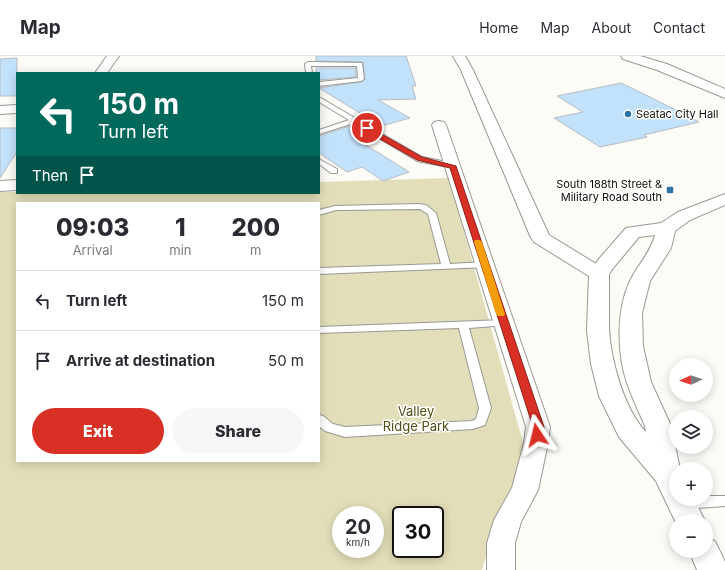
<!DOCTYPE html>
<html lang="en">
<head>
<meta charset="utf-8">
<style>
  :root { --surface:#fff; --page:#f7f7f7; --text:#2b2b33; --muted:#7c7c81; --line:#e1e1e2; --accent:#d93025 }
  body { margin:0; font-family:Inter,sans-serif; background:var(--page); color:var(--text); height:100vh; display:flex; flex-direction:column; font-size:15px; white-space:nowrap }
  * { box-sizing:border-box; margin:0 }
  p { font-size:13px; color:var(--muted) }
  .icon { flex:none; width:22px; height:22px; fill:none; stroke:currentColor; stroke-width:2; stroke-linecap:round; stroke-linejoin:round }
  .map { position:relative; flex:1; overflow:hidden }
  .panel { position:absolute; left:16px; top:146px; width:304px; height:260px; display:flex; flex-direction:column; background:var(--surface); border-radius:0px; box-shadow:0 2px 10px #0003 }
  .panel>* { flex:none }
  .hud { position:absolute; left:16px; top:16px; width:304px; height:122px; border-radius:0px; box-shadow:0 2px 10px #0003; background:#00695c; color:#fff; overflow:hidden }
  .needle { width:26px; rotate:266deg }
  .buttons { position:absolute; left:669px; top:302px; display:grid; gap:8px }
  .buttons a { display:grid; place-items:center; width:44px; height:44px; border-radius:50%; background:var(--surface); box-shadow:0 2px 10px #0003; font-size:20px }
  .speed { position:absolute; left:332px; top:450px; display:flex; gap:8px; font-size:20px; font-weight:700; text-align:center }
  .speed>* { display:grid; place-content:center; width:52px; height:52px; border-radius:50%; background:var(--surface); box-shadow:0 2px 10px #0003; line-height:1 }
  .speed small { font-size:10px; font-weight:400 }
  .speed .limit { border:2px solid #111; border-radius:6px; background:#fff; color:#111 }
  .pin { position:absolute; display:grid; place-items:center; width:34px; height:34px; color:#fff; margin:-17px; border:2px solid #fff; border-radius:50%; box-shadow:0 1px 4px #0007 }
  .me { position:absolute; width:44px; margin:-22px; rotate:350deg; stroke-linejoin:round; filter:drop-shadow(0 0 3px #0008) }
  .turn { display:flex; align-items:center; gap:14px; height:84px; padding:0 16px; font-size:18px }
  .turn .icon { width:52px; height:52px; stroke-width:2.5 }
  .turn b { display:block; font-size:28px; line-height:34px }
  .then { display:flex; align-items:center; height:38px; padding:0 16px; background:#0003; gap:8px; font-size:15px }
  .eta { display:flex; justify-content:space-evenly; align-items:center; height:68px; text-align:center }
  .eta b { font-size:24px; font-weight:800; line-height:28px }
  .action { display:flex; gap:8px; margin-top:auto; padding:8px 16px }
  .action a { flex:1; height:46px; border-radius:24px; background:var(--accent); color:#fff; font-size:16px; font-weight:800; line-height:46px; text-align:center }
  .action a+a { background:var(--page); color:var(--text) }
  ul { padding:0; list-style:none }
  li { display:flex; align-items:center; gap:12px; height:60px; padding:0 16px; border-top:1px solid var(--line) }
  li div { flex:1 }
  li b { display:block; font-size:15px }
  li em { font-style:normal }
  header { display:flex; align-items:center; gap:24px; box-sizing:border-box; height:56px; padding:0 20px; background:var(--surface); border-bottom:1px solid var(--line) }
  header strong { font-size:19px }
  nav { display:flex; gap:22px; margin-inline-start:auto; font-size:14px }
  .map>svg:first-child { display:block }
  .green { fill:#e2deb9; fill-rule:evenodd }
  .building { fill:#c2e1fb; stroke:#b9bdc1 }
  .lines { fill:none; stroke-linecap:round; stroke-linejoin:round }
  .lane-casing { stroke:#999994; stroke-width:2 }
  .street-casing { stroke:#999994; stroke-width:2 }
  .secondary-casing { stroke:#999994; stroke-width:2 }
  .primary-casing { stroke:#999994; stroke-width:2 }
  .highway-casing { stroke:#999994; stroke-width:2 }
  .lane { fill:#fff; fill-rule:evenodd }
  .street { fill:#fff; fill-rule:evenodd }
  .secondary { fill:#fff; fill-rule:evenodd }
  .primary { fill:#fff; fill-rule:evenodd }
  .highway { fill:#fff; fill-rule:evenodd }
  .route { fill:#d93025; stroke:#8d1f18 }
  .slow { fill:#f59e0b }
  .poi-dot { fill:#2c74a8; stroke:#fffffe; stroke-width:1.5 }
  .labels { text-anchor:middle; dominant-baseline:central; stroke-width:3; stroke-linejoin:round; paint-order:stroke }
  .far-poi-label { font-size:11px; fill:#0c0c0b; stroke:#fffffe; text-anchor:start }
  .park-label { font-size:13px; fill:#524c17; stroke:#fffffe }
</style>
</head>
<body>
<header>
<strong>Map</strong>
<nav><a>Home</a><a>Map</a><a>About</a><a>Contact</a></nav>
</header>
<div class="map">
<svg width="725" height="514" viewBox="0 0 725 514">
  <rect width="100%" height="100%" fill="#fcfbf6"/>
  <!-- green -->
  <path class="green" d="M449,122L524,390L514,425L494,470L482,514H0V136L319,137V126ZM17,147H319V405H17ZM341,459H375V493H341ZM401,459H435V493H401Z"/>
  <!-- building -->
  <g class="building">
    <path d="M316,0H406L416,30H412L416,43L378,44L410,62L381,70L319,32L361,26L365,23L363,6L316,5Z"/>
    <path d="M17,2V40H0V3Z"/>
    <path d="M316,12H356V21L319,24V17H316Z"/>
    <path d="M621,27L650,41L699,66L644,79L647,81L600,91L554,62L583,56L557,40Z"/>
    <path d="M350,70L369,81L358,84L409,116L383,125L362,111L347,116L319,97V80Z"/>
    <path d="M0,72H17V96L0,122Z"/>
  </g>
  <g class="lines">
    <!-- lane casing -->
    <g class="lane-casing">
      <g id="lane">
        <path d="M308,6L362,7L364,23L361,25L319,30V26L358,22L357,10H311L312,17H306L305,8Z"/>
        <path d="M319,41L422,101L456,108L457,110L453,112L417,105L354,67L319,78V74L349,64L319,46Z"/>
        <path d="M319,103L337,113V117H331L319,108Z"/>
        <path d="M418,148L426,149L436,157L450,208L485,206L490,209L488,211L319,218V212L441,208L428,158L420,153L336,154L319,159V154L335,150Z"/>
        <path d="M504,264L508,265L509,267L508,269L469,272L491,352L485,369L473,373L345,381L325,375L319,370V359L323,360L333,368L345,371L472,365L476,363L479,352L459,272L319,277V271Z"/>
        <path d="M706,440H725V450L683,453L678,451L676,447L679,443H706Z"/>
      </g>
    </g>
    <!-- street casing -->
    <g class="street-casing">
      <g id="street">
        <path d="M107,0H119L107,17H95Z"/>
        <path d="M17,49V57L0,58V50Z"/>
        <path d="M439,65L444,66L446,69L550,371L548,387L538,434L521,466L515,487V514H487V487L494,464L512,432L524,387L526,371L432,69L434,66Z"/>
        <path d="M17,124V134L0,135V125Z"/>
      </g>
    </g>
    <!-- secondary casing -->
    <g class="secondary-casing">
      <path id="secondary" d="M621,0H640L667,8L725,33V42L657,14L623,3Z"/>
    </g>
    <!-- primary casing -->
    <g class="primary-casing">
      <g id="primary">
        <path d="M725,138V149L690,164L675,175L671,192L650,225L642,257L643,290L651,326L671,370L680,413H676V443H694L705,465H676V467L656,425L619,381L599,340L591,308L587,275L589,218L598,204L626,172L661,167L678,156ZM655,179C650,198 638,208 630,225C616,254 617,297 627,327C632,342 639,356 645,370L646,376C624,353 611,305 609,273C609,255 609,236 609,218L614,211L639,181Z"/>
        <path d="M706,482L715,485L725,506V514H697L689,495H706Z"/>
      </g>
    </g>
    <!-- highway casing -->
    <g class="highway-casing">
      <path id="highway" d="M453,0H465L473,14L549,179L606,214L609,218L606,222L599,224L592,222L534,186L531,182L461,14Z"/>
    </g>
    <!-- lane -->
    <use href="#lane" class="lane"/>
    <!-- street -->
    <use href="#street" class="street"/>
    <!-- secondary -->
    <use href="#secondary" class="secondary"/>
    <!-- primary -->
    <use href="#primary" class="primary"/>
    <!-- highway -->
    <use href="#highway" class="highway"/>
  </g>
  <!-- route -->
  <path class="route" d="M364,71H369L422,101L456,110L544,371L541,382L537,383L533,382L532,379L533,371L450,112L417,104L364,74Z"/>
  <!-- slow -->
  <path class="slow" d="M475,184H480L482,186L505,258L504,260H498L496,258L474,186Z"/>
  <!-- markers -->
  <g class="poi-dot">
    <circle cx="628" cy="58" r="4"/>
    <rect x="666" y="130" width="8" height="8" rx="2"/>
  </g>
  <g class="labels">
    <!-- far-poi labels -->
    <g class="far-poi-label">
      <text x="636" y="58">Seatac City Hall</text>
      <text x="662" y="128" text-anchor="end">South 188th Street &amp;<tspan x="662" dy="13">Military Road South</tspan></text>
    </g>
    <!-- park labels -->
    <g class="park-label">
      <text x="416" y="355">Valley<tspan x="416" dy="15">Ridge Park</tspan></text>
    </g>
  </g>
</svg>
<div class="buttons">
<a><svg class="needle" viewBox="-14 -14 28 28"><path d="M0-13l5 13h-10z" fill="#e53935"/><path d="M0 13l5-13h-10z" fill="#7c7c81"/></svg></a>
<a><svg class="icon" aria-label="layers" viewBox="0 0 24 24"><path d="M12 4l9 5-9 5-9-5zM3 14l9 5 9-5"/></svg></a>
<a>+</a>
<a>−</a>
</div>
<div class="speed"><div>20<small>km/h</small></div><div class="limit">30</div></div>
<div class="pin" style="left:367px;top:72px;background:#d93025"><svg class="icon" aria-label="arrive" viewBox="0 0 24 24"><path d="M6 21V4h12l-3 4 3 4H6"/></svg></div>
<svg class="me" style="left:537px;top:379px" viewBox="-20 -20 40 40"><path d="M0-17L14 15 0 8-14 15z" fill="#d93025" stroke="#fff" stroke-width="4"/></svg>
<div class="hud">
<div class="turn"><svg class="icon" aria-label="left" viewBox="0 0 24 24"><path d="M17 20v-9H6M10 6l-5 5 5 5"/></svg><div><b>150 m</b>Turn left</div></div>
<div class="then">Then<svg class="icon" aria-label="arrive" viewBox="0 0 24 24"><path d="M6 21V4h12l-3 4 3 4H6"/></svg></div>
</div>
<section class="panel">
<div class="eta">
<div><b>09:03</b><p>Arrival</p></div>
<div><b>1</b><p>min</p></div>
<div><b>200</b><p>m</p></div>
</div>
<ul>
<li><svg class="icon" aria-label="left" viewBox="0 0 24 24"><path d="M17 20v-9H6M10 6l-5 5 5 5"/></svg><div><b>Turn left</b></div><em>150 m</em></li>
<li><svg class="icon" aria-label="arrive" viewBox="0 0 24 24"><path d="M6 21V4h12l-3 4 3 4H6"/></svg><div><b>Arrive at destination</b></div><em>50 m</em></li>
</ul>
<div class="action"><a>Exit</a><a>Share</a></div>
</section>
</div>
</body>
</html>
